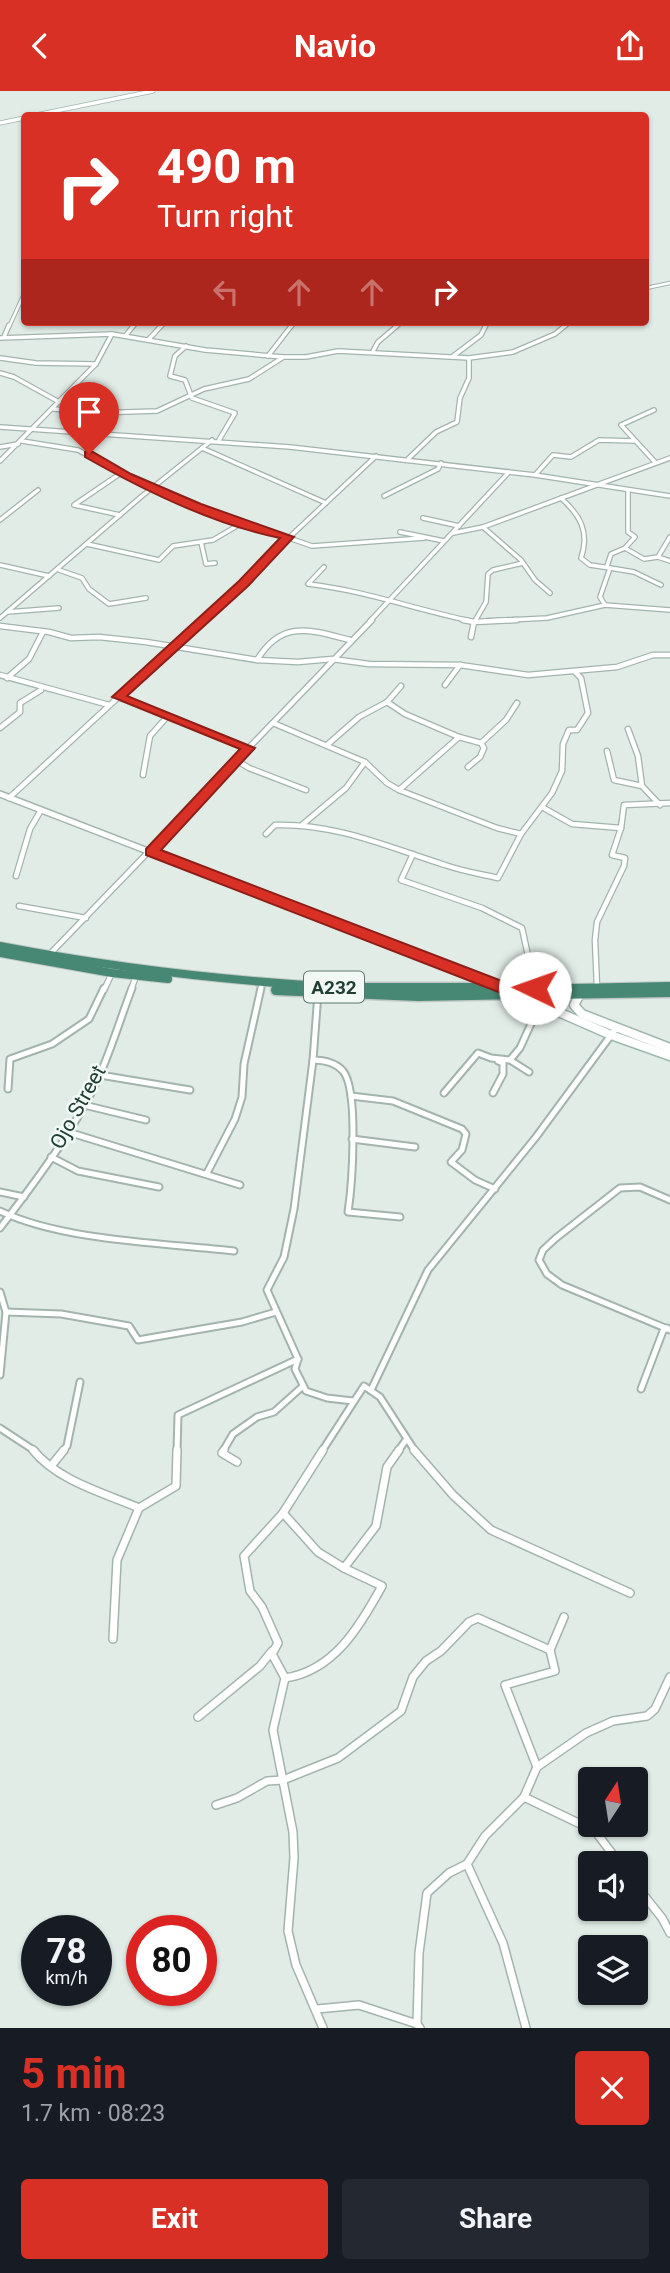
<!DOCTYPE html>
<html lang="en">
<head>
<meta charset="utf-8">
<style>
  :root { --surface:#171b24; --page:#242831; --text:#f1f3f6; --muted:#9ea1a6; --accent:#d93025 }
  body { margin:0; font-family:Roboto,sans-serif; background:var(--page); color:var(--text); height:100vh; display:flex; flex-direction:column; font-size:26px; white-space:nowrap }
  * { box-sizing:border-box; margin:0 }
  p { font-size:23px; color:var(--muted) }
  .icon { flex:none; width:38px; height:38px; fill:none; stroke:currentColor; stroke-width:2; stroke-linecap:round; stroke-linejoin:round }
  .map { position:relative; height:1937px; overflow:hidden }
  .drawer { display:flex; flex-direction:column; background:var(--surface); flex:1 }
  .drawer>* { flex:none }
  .hud { position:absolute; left:21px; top:21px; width:628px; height:214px; border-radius:7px; box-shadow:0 2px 5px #0004; background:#d93025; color:#fff; overflow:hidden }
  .needle { width:46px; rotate:12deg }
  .controls { position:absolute; left:578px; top:1676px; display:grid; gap:14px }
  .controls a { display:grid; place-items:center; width:70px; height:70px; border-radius:7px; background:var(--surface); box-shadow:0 2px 5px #0004; font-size:35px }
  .speed { position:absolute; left:21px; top:1824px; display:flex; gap:14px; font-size:35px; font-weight:700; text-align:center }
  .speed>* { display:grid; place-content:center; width:91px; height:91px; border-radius:50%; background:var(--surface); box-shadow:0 2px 5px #0004; line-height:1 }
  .speed small { font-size:18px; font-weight:400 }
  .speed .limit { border:10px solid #d22; background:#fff; color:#111 }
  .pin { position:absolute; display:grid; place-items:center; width:60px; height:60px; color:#fff; margin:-72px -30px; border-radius:50% 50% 50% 0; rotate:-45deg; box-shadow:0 0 7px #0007 }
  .pin .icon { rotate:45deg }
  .me { position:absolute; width:77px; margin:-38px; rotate:273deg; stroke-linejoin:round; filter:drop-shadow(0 0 5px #0008) }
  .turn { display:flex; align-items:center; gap:24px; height:147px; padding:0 21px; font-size:32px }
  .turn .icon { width:91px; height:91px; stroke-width:2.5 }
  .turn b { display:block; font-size:49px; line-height:60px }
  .lanes { display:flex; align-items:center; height:66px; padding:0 21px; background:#0003; justify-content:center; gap:35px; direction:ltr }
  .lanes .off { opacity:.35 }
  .round { display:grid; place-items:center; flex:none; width:74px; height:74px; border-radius:7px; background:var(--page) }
  .headline { display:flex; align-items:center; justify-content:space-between; height:119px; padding:0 21px }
  h1 { font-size:42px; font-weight:700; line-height:52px; color:var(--accent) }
  .button { display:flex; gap:14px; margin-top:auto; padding:14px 21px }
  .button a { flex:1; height:80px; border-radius:7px; background:var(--accent); color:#fff; font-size:28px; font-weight:700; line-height:80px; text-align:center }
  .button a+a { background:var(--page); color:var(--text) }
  header { display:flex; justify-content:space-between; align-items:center; height:91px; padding:0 21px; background:var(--accent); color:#fff; font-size:32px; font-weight:700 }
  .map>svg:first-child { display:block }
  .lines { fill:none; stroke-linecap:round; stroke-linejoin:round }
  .minor-far4-casing { stroke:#a3b4ad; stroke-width:4.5 }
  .minor-far3-casing { stroke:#a3b4ad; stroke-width:6 }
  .minor-far2-casing { stroke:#a3b4ad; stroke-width:7 }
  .minor-far1-casing { stroke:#a3b4ad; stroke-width:9 }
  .minor-casing { stroke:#a3b4ad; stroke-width:10 }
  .tertiary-far1-casing { stroke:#a3b4ad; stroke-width:5 }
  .tertiary-casing { stroke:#a3b4ad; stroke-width:8 }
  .secondary-casing { stroke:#9fb8ae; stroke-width:11 }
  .trunk-far1-casing { stroke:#c1c9c6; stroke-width:10 }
  .trunk-casing { stroke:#c1c9c6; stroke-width:13 }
  .minor-far4 { stroke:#fff; stroke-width:2.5 }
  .minor-far3 { stroke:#fff; stroke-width:3.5 }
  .minor-far2 { stroke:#fff; stroke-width:4.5 }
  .minor-far1 { stroke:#fff; stroke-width:5 }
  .minor { stroke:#fff; stroke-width:7 }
  .tertiary-far1 { stroke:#fff; stroke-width:3.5 }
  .tertiary { stroke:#fff; stroke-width:5 }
  .secondary { stroke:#fff; stroke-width:8 }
  .trunk-far1 { stroke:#478874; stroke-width:8 }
  .trunk { stroke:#478874; stroke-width:10 }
  .route { fill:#d93025; stroke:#8d1f18; stroke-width:2 }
  .labels { text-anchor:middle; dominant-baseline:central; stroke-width:5; stroke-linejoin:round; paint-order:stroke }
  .shield { fill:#f2f9f5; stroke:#5f766e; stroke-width:2 }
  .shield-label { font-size:19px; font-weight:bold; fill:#203e34 }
  .street-label { font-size:21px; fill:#203e34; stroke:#f2f9f5 }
</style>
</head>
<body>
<header><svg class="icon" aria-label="back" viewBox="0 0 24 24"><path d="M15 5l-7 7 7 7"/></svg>Navio<svg class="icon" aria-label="share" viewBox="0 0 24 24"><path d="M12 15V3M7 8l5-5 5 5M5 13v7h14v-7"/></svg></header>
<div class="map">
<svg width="670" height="1937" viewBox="0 0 670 1937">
  <rect width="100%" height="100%" fill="#e1ece6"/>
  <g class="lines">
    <!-- minor-far4 casing -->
    <g class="minor-far4-casing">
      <g id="minor-far4">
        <path d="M646,197L670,192"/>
        <path d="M9,236L24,203"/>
        <path d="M133,236L137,231"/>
        <path d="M160,236L165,231"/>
        <path d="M291,236L295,231"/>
        <path d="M396,236L400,231"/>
        <path d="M485,236L488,231"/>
        <path d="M564,236L570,231"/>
      </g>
    </g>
    <!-- minor-far3 casing -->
    <g class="minor-far3-casing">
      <g id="minor-far3">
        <path d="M126,244L134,234"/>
        <path d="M4,246L9,234"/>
        <path d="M0,247L112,243L205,259L283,266H306L338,260L469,267L513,261L555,243L566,234"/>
        <path d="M149,248L162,234"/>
        <path d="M186,255L175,265L170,285L185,289L192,307L235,322L219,349"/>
        <path d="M373,260L378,251L398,234"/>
        <path d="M268,265L292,234"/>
        <path d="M452,266L481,244L486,234"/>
        <path d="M0,267L36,272L96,273"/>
        <path d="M0,282L14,286L59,311"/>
        <path d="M54,318L94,322L157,320L204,298L249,288L282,267"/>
        <path d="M654,319L621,334L655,371"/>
        <path d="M0,336L290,356L535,384L670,405"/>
        <path d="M22,350L78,359L127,385L197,415L312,455L424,447"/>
        <path d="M0,356L18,353"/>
        <path d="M202,357L326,412"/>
        <path d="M408,368L436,341L457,331L460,307L469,287V267"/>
        <path d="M0,370L96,273L112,243"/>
        <path d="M535,384L553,364L571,366L599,349L635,350"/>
        <path d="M384,405L438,378L441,372"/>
        <path d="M561,407C580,424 590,441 581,467L590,474L610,477L600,506L605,514"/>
        <path d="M120,424L74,414L121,382"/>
        <path d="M423,427L459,435"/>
        <path d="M0,429L38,399"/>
        <path d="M483,436L521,469L535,489L550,502"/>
        <path d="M400,441L444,450"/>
        <path d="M453,442L483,436L670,367"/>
        <path d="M670,446L658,466L670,470"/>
        <path d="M201,451L206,473L215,472"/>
        <path d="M87,453L159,469L173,455L213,449L242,432"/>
        <path d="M625,457L635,446L628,441V399"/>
        <path d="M0,474L49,485"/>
        <path d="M607,475L611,463L625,457L644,468L658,466"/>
        <path d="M324,476L308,493C363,499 417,519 471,530"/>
        <path d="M610,477L634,481L661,494"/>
        <path d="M59,479L82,487L89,498L109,513L146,507"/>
        <path d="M7,521L59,517"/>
        <path d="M0,527L142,405L212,349"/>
        <path d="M200,530L376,365"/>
        <path d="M370,530L509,381"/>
        <path d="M475,530L486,511L488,483L493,479L523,472"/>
        <path d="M485,530L547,527L605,514L670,519"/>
      </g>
    </g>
    <!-- minor-far2 casing -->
    <g class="minor-far2-casing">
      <g id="minor-far2">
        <path d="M463,529L474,531L517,529"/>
        <path d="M0,535L49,541L71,547L99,546L146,551L257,569L298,571L332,568L369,573L460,574L528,584L617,576L653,564H670"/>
        <path d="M471,546L474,531"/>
        <path d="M257,569C282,528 310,539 350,549"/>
        <path d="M0,584L109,614"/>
        <path d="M7,587L29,568L43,541"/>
        <path d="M445,594L460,574"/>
        <path d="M118,606L248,657"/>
        <path d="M387,611L401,595"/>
        <path d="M273,632L365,671L387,692L399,699L459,646L481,652L484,657L480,666L468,676"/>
        <path d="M0,637L20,621V612L41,599"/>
        <path d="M628,638L638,665L642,695"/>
        <path d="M481,652L506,629L517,612"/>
        <path d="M327,654L359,626L387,611L405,623L459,646"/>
        <path d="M607,660L614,689L642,695L660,714"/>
        <path d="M236,669L249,677L306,699"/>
        <path d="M143,684L150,645L166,627"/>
        <path d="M399,699L497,737L521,743"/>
        <path d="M9,707L202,529"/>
        <path d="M542,716L572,733L621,737"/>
        <path d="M303,733L346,697L365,671"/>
        <path d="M266,743L275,734C335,732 388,756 445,774C462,780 480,783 498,787L521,743L552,702L562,680L563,653L569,639H577L588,622L581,587L575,581"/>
        <path d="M413,763L401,789L482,817L522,837L535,897"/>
        <path d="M16,785L30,738L41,719"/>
        <path d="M19,815L86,827"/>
        <path d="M48,865L372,529"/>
        <path d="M597,896L595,849L597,831L624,775L625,767L612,764L621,737L624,714L670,712"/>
        <path d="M104,899L112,882"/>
        <path d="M131,899L136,885"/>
      </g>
    </g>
    <!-- minor-far1 casing -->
    <g class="minor-far1-casing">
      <g id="minor-far1">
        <path d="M318,902L313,969L294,1118L284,1166L267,1199L298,1268L295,1278L306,1300L327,1307L353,1310"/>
        <path d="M313,969C324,969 335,971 343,980C359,999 352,1095 348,1121L400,1126"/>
        <path d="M510,969L529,981"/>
        <path d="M100,984L190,999"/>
        <path d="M8,998L10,968L52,953L89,928L104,897"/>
        <path d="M444,1002L478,962L491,967L510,969L520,957L540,913"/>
        <path d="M493,1002L503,983V972L498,970"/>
        <path d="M351,1005L393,1010L462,1038L466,1043L462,1059L451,1071L475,1089L495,1098"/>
        <path d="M84,1014L146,1029"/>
        <path d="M68,1041L240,1094"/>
        <path d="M352,1048L415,1056"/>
        <path d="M51,1066L78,1080L159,1096"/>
        <path d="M207,1082L235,1028L242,1006L244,973L261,897"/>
        <path d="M0,1101L24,1106"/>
        <path d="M670,1109L640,1096L620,1097L556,1147L543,1159L539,1169L547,1183L562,1194L670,1239"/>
        <path d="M0,1120C63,1150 164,1152 234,1160"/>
        <path d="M0,1137C33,1094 79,1033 100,983C112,956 121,926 132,897"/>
        <path d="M0,1201L6,1221L0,1284"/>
        <path d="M6,1221L61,1223L129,1235L138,1249L242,1231L276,1221"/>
        <path d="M372,1297L428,1179L536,1046L617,936"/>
        <path d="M641,1298L663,1240L667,1237"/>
        <path d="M0,1337L35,1360"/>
        <path d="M63,1360L67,1355L80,1291"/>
        <path d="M177,1360L178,1324L298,1268"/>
        <path d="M223,1360L233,1343L257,1326L274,1321L303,1295"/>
        <path d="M322,1360L364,1295L380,1306L415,1360"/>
        <path d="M398,1360L406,1349"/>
      </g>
    </g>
    <!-- minor casing -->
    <g class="minor-casing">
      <g id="minor">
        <path d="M33,1359C58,1390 104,1402 139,1417"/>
        <path d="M224,1359L222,1362L237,1371"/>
        <path d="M414,1359L453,1404L491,1439L630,1502"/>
        <path d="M51,1375L64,1359"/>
        <path d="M283,1422L318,1461L344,1477"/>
        <path d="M113,1548L117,1469L139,1417L176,1395L177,1359"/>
        <path d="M285,1587C334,1580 360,1535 382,1495L344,1477L376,1435L387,1376L399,1359"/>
        <path d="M198,1626L260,1575L272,1560"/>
        <path d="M537,1676L505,1594L555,1580L550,1559L564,1526"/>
        <path d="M524,1706L595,1740L620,1773"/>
        <path d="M216,1714L237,1707L267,1690L283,1689L338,1667L401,1620L413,1586L426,1570L441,1560L469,1531L478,1527L550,1559"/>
        <path d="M635,1793L662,1827L670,1842"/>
        <path d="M317,1918L359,1914L417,1933"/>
        <path d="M323,1937L296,1874L288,1840L294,1767L293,1741L273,1639L285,1587L272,1563L278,1552L262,1516L250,1500L244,1465L283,1422L323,1359"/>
        <path d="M420,1937L417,1933L419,1862L427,1802L449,1782L467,1773"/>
        <path d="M526,1937L503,1852L467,1773L485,1745L524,1706L537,1676L586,1642L613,1630L647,1625L655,1618L670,1586"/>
      </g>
    </g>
    <!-- tertiary-far1 casing -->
    <g class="tertiary-far1-casing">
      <g id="tertiary-far1">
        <path d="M36,24L153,0"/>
        <path d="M0,32L24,27"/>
      </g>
    </g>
    <!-- tertiary casing -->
    <g class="tertiary-casing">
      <path id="tertiary" d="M0,703L498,895"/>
    </g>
    <!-- secondary casing -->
    <g class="secondary-casing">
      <g id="secondary">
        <path d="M580,903L574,914L582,923L670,957"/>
        <path d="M505,907L540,913L611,944L670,965"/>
      </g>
    </g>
    <!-- trunk-far1 casing -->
    <g class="trunk-far1-casing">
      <g id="trunk-far1">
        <path d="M0,855C135,881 271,895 409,899"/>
        <path d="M0,862L112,882L168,888"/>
        <path d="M473,899L670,895"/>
      </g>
    </g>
    <!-- trunk casing -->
    <g class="trunk-casing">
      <g id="trunk">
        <path d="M354,897H563"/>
        <path d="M276,899L418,905L524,903"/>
        <path d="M552,903L670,901"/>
      </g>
    </g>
    <!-- minor-far4 -->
    <use href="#minor-far4" class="minor-far4"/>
    <!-- minor-far3 -->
    <use href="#minor-far3" class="minor-far3"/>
    <!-- minor-far2 -->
    <use href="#minor-far2" class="minor-far2"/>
    <!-- minor-far1 -->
    <use href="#minor-far1" class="minor-far1"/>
    <!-- minor -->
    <use href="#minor" class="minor"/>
    <!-- tertiary-far1 -->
    <use href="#tertiary-far1" class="tertiary-far1"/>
    <!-- tertiary -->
    <use href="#tertiary" class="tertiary"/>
    <!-- secondary -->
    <use href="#secondary" class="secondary"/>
    <!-- trunk-far1 -->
    <use href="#trunk-far1" class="trunk-far1"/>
    <!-- trunk -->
    <use href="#trunk" class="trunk"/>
  </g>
  <!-- route -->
  <path class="route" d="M85,361H93L131,383L201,413L294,446L248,495L127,605L255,657L161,759L507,892L541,893L543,897L541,901L501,902L146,764V758L240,658L112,606L239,490L280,447C215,434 143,399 85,366Z"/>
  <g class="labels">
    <!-- shield labels -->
    <rect class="shield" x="304" y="880.5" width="60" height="31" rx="5"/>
    <g class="shield-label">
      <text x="334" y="896">A232</text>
    </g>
    <!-- street labels -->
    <g class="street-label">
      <text transform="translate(78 1016) rotate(-61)">Ojo Street</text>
    </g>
  </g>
</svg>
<div class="controls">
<a><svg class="needle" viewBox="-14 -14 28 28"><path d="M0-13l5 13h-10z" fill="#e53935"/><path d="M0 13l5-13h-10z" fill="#9ea1a6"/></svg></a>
<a><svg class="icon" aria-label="sound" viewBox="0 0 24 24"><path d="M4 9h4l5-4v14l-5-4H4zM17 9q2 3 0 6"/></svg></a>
<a><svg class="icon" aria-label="layers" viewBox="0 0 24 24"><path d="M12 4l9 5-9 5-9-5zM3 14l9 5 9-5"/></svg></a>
</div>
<div class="speed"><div>78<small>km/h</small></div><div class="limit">80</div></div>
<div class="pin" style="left:89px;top:363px;background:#d93025"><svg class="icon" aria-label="arrive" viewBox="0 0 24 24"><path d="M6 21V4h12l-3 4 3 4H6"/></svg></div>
<svg class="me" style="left:535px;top:897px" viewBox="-20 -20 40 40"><circle r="19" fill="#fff"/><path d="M0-13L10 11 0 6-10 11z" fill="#d93025"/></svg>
<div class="hud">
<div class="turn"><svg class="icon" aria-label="right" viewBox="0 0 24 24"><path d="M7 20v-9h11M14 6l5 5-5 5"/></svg><div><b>490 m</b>Turn right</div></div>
<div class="lanes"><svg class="icon off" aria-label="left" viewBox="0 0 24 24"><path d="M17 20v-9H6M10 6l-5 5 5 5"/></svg><svg class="icon off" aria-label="ahead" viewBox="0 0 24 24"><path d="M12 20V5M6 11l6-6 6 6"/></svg><svg class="icon off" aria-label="ahead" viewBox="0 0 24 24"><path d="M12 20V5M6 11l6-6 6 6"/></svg><svg class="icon" aria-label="right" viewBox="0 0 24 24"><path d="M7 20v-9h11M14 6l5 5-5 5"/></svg></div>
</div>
</div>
<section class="drawer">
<div class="headline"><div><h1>5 min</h1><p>1.7 km · 08:23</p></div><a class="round" style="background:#d93025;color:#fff"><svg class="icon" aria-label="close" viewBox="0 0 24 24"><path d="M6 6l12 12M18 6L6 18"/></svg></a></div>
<div class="button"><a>Exit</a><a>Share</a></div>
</section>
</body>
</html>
